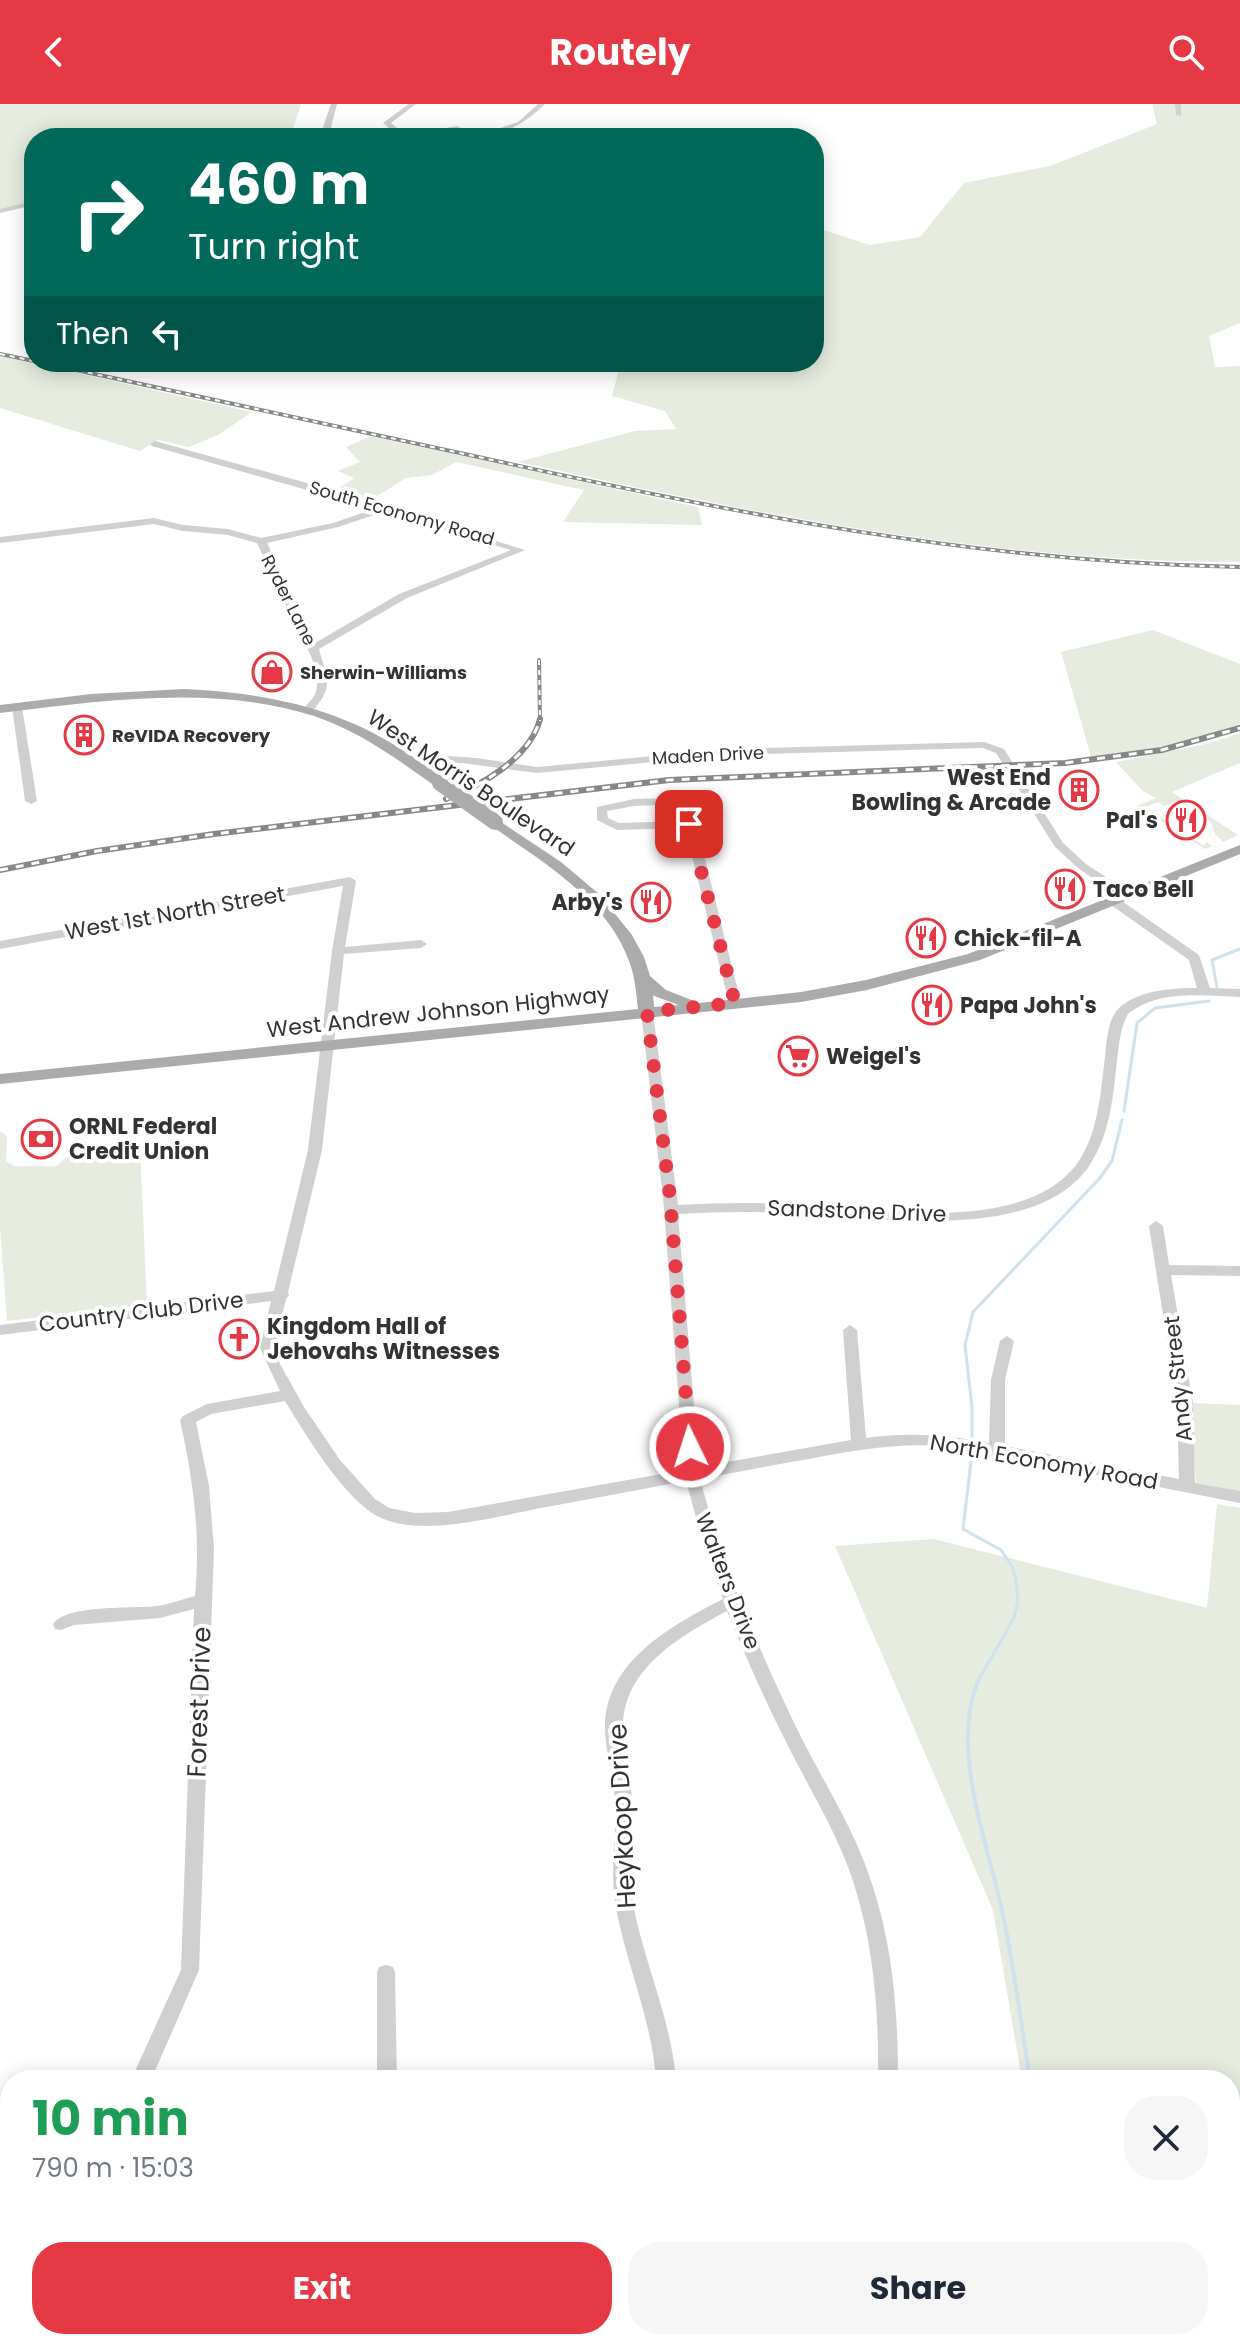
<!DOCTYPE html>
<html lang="en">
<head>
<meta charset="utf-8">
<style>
  :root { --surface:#fff; --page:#f6f6f7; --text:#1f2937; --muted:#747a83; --accent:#e63946 }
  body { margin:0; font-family:Poppins,sans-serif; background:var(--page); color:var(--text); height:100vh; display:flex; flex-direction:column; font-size:30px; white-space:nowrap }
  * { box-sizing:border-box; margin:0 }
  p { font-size:26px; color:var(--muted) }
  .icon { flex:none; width:44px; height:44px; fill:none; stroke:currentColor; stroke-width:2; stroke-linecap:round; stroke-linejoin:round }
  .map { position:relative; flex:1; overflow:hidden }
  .drawer { position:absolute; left:0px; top:1966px; width:1240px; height:280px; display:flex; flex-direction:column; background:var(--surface); border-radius:32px 32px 0 0; box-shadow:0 4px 20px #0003 }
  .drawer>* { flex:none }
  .hud { position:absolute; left:24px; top:24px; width:800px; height:244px; border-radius:32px; box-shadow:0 4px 20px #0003; background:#00695c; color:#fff; overflow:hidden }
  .pin { position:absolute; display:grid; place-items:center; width:68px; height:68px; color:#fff; margin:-34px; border-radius:16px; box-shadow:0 4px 12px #0006 }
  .me { position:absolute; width:88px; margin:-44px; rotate:356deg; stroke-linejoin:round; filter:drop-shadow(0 0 6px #0008) }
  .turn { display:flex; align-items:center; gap:28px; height:168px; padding:0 32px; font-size:36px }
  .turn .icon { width:104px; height:104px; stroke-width:2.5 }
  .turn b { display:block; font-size:56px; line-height:68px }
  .then { display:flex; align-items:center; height:76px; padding:0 32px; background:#0003; gap:16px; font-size:30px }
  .round { display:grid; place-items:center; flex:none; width:84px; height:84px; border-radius:32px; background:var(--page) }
  .summary { display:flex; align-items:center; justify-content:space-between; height:136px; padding:0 32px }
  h1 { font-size:48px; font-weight:700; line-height:60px; color:#1e9e55 }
  .primary-button { display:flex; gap:16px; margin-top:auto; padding:16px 32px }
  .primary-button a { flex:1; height:92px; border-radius:32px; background:var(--accent); color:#fff; font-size:32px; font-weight:700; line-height:92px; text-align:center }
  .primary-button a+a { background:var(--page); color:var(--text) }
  header { display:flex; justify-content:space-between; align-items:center; height:104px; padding:0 32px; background:var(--accent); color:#fff; font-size:36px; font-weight:700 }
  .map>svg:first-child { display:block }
  .green { fill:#e6ecdf }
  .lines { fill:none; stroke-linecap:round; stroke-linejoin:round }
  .stream-far1 { stroke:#cfe2ee; stroke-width:3 }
  .stream { stroke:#cfe2ee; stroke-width:4 }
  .minor { fill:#d0d0d0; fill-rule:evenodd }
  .major { fill:#ababab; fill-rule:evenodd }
  .rail-far1-casing { stroke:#888; stroke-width:4 }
  .rail-casing { stroke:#888; stroke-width:6 }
  .rail-far1 { stroke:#fff; stroke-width:2; stroke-dasharray:5; stroke-linecap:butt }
  .rail { stroke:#fff; stroke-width:3; stroke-dasharray:8; stroke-linecap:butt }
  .major-bridge { stroke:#ababab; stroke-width:16 }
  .route { stroke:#e63946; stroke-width:14; stroke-dasharray:0 25.2 }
  .labels { text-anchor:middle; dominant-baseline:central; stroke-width:8; stroke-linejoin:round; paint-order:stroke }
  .far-street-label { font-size:18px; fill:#333; stroke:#fff }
  .far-poi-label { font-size:18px; font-weight:bold; fill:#333; stroke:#fff; text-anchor:start }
  .poi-label { font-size:22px; font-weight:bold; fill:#333; stroke:#fff; text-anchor:start }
  .street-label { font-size:22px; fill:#333; stroke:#fff }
  .near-street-label { font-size:26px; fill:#333; stroke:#fff }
</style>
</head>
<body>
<header><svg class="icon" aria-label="back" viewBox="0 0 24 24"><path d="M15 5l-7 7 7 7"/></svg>Routely<svg class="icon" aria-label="search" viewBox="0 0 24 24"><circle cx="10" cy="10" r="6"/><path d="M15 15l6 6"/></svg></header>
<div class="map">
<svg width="1240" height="2246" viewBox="0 0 1240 2246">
  <rect width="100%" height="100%" fill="#fff"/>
  <!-- green -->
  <g class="green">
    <path d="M0,0H301L290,34H34V99L0,107Z"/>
    <path d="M1152,0H1240V219L1209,232L1215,263L1240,262V458C994,458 756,410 518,358L635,327L676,325L665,307L612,292L621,258H814V123L870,141L920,133L964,79L1050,62L1157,20Z"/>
    <path d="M0,252L252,308L218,331L189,343L158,336L140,347L0,304Z"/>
    <path d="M371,332L698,403L702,421L563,418L584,386L456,358L432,371L406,374L368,398L335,387L354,374L338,367L360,358L346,343Z"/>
    <path d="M1153,526L1240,560V624L1162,646L1092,656L1061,548Z"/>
    <path d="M1240,629V659L1172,688L1238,731L1223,738L1215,730L1212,719L1178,697L1164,702L1158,698L1146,703L1183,728L1194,731V735L1204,742L1206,738L1212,742L1205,745L1137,702L1156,694L1143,687L1116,658L1210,639Z"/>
    <path d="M0,1027L7,1032L6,1057L14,1062H57L80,1041L107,1048L140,1043L147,1201L7,1217L0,1124Z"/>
    <path d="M1191,1299L1240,1301V1388L1196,1379Z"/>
    <path d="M1217,1400L1240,1404V2246H1068L1066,2236H1230V1976H1022L993,1806L835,1442L934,1435L1207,1504Z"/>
  </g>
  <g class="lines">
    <!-- stream-far1 -->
    <g class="stream-far1">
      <path d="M1217,883L1212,856L1240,845"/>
      <path d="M1124,1007L1137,919L1155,904L1209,897"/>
      <path d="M972,1336V1303L965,1241L973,1208L1099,1075L1112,1057L1122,1016"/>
      <path d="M972,1349L963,1425L1001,1446L1012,1462L1016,1476L1018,1497L1014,1514L977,1579"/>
    </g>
    <!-- stream -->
    <g class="stream">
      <path d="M978,1577C950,1644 987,1738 1002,1806C1014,1862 1021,1919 1030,1976"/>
      <path d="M1068,2236L1073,2246"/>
    </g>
    <!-- minor -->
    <g class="minor">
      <path d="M331,0H337L331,23L336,34H328L323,23Z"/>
      <path d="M409,0H416L391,19L406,31L457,22L461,24L411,34H395L398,32L383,19Z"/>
      <path d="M538,0H545C526,19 500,34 471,34L518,18Z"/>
      <path d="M1175,0H1181V12L1176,11Z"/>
      <path d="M34,97V101L0,109V105Z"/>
      <path d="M155,337L325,384L525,446L407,494L319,545C328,578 334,582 311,609H303L302,607C305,602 311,597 314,592C324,574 309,545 299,531L257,439L228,431L183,427L154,420L0,439V433L154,414L183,421L228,425L261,434L333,419L374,405L152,342L150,340ZM383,408L511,446L399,490L315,539L309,530L267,439L338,423Z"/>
      <path d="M17,600L22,603L37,697L31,700L25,697L12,603Z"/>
      <path d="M984,638L1004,645L1063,739L1086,760L1132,790V796H1124L1078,764L1055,743L996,649L983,644L729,651L537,669L462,659L435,661L418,666L412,663L429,655L448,652L477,654L537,663L729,645Z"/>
      <path d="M634,695C656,694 678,693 694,711L741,899L739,902H731L729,899L685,724L617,726L597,716V703ZM660,701L677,707L684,717L619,719L608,714L607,707L634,702Z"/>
      <path d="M350,773L356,777L345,843L421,836L427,840L421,844L344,850L322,1046L288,1188L289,1191L286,1195L274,1244L280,1260L304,1303L340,1356L375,1395L389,1404L415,1409L448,1408L684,1366L663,1093L641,908L643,905H651L653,908L678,1101C718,1099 759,1098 799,1101C875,1105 1005,1128 1066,1072C1098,1043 1100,992 1105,953C1107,936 1107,914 1121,902C1141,886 1173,884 1197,884L1189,856L1111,801V795H1119L1199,851L1210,884L1240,885V893C1203,892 1159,885 1128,910C1120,924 1119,941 1117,957C1113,993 1110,1031 1089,1062C1037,1139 880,1114 800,1110C760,1107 719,1108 678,1110L699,1363L851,1336L843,1226L850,1221L857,1226L866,1334C909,1328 947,1331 989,1339L991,1276L1000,1237L1007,1232L1014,1237L1005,1276V1342L1179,1375L1177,1299L1149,1122L1156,1117L1163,1122L1169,1161L1240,1162V1172L1171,1171L1193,1299L1195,1379L1240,1387V1399L1001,1352L997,1354C936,1332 872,1343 809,1355C773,1361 737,1368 700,1375C724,1466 761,1551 802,1635C826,1682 855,1727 871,1777C893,1841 898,1909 898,1976H878C879,1909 874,1841 853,1777C838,1731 812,1689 790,1646C767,1601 746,1554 727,1507C682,1531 623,1564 623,1623C622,1647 630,1671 632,1695C635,1732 627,1768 634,1805C646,1863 671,1916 676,1976H656C652,1916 627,1863 616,1804C609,1768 617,1731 615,1695C613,1671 605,1647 605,1622C606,1557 672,1521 723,1495L704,1442L686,1377C641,1385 597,1394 552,1402C504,1410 422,1436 377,1412C343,1393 305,1330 285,1297L211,1310L196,1318L209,1382L214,1445L199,1866L151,1976H131L181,1866L194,1505L160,1514L74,1521L61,1526L55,1525L53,1520C67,1500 133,1505 158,1502C170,1500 183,1495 195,1492C201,1431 193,1375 180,1316L183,1312L207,1300L280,1287L260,1244L271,1197L0,1231V1221L274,1187L308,1046L332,847L343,782L0,845V837Z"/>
      <path d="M386,1861L393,1863L395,1869L397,1976H377V1869L379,1863Z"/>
      <path d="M77,2236H99L98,2246H76Z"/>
      <path d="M697,2236H730L735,2239L739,2246H706L701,2243Z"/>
      <path d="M870,2236H892L894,2246H872Z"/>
    </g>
    <!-- major -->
    <g class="major">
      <path d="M184,585C268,589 343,604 413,653C424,661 438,669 447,679L445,682H435C397,655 359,627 314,612C213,580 103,597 0,609V601L91,590Z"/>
      <path d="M495,714L561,758L599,790L632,831L644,853L650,872L666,886L699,899L801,888L866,876L968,850L1240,741V750L980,856L867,886L801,898L0,980V970L638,905C636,888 635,872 629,857C607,795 541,757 490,721L488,718ZM653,891L654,892L679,901L654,903Z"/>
    </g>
    <!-- rail-far1 casing -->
    <g class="rail-far1-casing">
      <g id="rail-far1">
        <path d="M0,250L34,257"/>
        <path d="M39,258C187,290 335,322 483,354C738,410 978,458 1240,463"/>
        <path d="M539,556L540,617"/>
      </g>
    </g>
    <!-- rail casing -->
    <g class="rail-casing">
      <g id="rail">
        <path d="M446,695C481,682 530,654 540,615"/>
        <path d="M0,766L97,747L214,730L669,676L1065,659L1162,646L1240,624"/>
      </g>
    </g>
    <!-- rail-far1 -->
    <use href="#rail-far1" class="rail-far1"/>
    <!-- rail -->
    <use href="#rail" class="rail"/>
    <!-- major-bridge -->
    <path class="major-bridge" d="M440,679L495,718"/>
  </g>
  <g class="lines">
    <!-- route -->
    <path class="route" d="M689,720L735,899L647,908L670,1093L690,1343"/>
  </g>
  <!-- icons -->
  <defs>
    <g id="shop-ring" transform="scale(2)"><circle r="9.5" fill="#fff" stroke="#e63946" stroke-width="1.5"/><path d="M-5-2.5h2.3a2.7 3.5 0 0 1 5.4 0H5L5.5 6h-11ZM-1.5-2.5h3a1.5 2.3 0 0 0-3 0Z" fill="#e63946"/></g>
    <g id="building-ring" transform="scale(2)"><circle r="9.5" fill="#fff" stroke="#e63946" stroke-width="1.5"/><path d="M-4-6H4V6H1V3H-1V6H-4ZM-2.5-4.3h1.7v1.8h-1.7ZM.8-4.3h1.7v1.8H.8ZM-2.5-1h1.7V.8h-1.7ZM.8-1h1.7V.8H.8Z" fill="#e63946"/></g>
    <g id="restaurant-ring" transform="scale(2)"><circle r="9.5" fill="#fff" stroke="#e63946" stroke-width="1.5"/><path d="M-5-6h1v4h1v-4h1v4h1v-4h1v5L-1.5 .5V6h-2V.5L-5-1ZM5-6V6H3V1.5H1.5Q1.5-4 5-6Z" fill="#e63946"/></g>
    <g id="supermarket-ring" transform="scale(2)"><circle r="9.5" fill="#fff" stroke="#e63946" stroke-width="1.5"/><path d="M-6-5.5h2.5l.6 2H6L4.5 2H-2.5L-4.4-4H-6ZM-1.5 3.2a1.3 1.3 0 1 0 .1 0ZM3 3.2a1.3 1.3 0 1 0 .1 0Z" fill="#e63946"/></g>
    <g id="bank-ring" transform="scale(2)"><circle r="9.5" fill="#fff" stroke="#e63946" stroke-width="1.5"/><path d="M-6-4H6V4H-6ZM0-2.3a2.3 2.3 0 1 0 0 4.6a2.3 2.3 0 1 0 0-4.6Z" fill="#e63946"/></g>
    <g id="church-ring" transform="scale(2)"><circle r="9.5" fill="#fff" stroke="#e63946" stroke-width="1.5"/><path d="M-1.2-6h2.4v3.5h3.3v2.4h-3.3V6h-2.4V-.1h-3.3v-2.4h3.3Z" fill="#e63946"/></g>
  </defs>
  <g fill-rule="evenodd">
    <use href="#shop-ring" x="272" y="568"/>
    <use href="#building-ring" x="84" y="631"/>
    <use href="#building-ring" x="1079" y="686"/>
    <use href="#restaurant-ring" x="1186" y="716"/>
    <use href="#restaurant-ring" x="1065" y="785"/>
    <use href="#restaurant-ring" x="651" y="798"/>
    <use href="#restaurant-ring" x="926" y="834"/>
    <use href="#restaurant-ring" x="932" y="901"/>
    <use href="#supermarket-ring" x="798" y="952"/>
    <use href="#bank-ring" x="41" y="1035"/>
    <use href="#church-ring" x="239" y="1235"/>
  </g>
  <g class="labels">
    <!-- far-street labels -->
    <g class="far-street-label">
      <text transform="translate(402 409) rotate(16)">South Economy Road</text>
      <text transform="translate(289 496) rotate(63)">Ryder Lane</text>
      <text transform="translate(708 651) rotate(-3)">Maden Drive</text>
    </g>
    <!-- far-poi labels -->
    <g class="far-poi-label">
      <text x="300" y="568">Sherwin-Williams</text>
      <text x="112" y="631">ReVIDA Recovery</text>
    </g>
    <!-- poi labels -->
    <g class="poi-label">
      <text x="1051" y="673" text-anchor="end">West End<tspan x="1051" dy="25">Bowling &amp; Arcade</tspan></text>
      <text x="1158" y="716" text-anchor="end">Pal's</text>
      <text x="1093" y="785">Taco Bell</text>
      <text x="623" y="798" text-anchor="end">Arby's</text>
      <text x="954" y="834">Chick-fil-A</text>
      <text x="960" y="901">Papa John's</text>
      <text x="826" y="952">Weigel's</text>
      <text x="69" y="1022">ORNL Federal<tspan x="69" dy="25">Credit Union</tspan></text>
      <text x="267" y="1222">Kingdom Hall of<tspan x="267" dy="25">Jehovahs Witnesses</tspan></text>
    </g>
    <!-- street labels -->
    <g class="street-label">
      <text transform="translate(471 679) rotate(34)">West Morris Boulevard</text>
      <text transform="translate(175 809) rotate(-10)">West 1st North Street</text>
      <text transform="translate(438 908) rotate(-6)">West Andrew Johnson Highway</text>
      <text transform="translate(857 1107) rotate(2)">Sandstone Drive</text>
      <text transform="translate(141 1208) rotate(-7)">Country Club Drive</text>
      <text transform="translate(1178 1275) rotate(-96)">Andy Street</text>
      <text transform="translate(1044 1358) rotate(10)">North Economy Road</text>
      <text transform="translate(728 1477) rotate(69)">Walters Drive</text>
    </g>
    <!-- near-street labels -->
    <g class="near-street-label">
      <text transform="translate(199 1598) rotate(-88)">Forest Drive</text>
      <text transform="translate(622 1712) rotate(-93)">Heykoop Drive</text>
    </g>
  </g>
</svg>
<div class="pin" style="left:689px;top:720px;background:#d93025"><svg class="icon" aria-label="arrive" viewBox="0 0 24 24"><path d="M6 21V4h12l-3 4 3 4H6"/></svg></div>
<svg class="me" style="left:690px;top:1343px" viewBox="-20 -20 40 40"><circle r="17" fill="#e63946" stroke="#fff" stroke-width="3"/><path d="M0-11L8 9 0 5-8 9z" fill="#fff"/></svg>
<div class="hud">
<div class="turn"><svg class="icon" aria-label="right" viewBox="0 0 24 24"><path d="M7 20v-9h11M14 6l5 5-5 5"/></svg><div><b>460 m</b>Turn right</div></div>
<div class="then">Then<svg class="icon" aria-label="left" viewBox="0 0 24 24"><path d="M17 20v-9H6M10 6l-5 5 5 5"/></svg></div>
</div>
<section class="drawer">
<div class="summary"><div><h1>10 min</h1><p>790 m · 15:03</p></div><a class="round"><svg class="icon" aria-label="close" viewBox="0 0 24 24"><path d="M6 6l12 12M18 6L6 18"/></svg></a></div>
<div class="primary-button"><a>Exit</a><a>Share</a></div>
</section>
</div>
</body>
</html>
